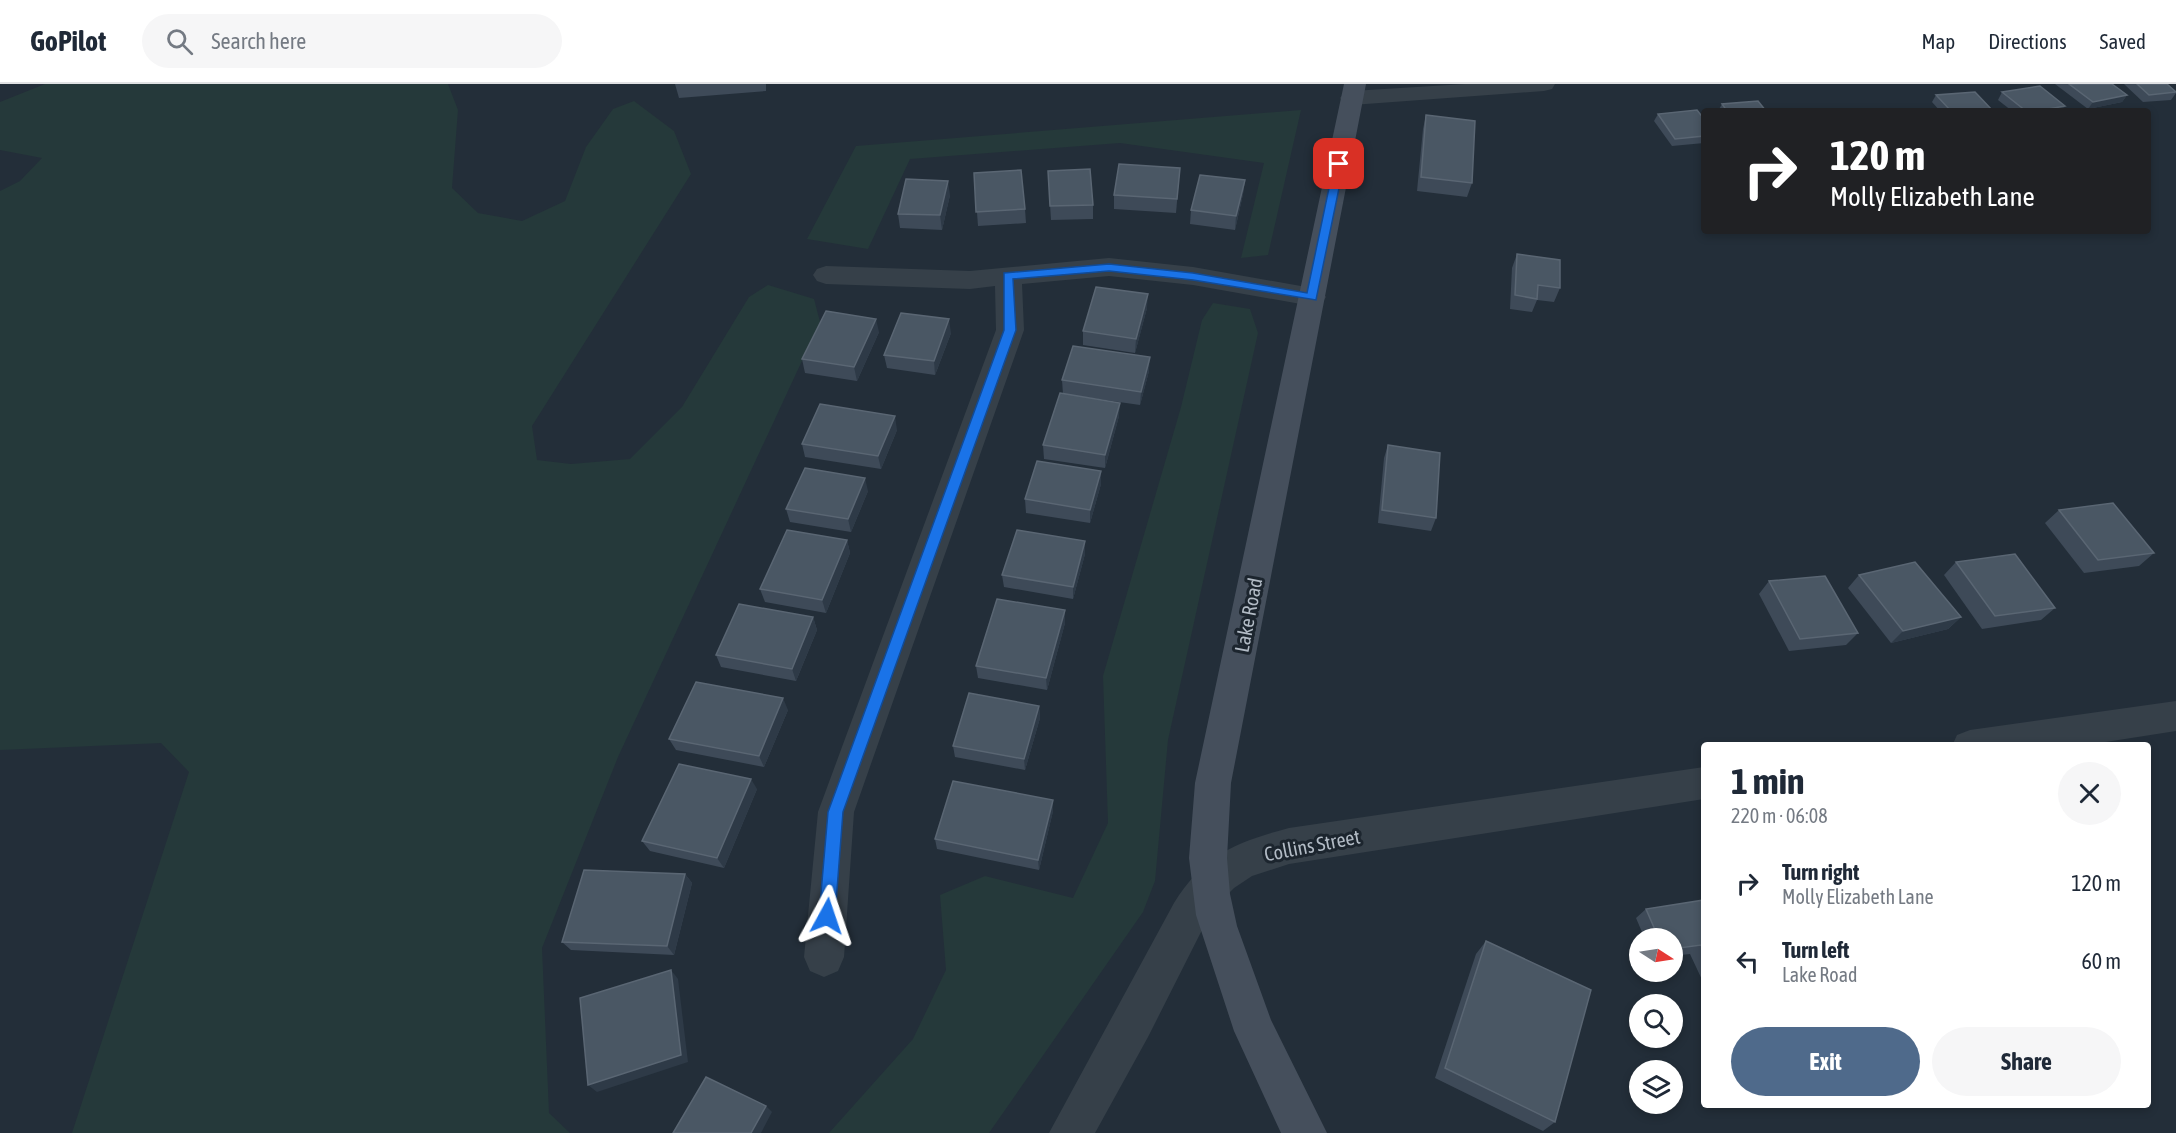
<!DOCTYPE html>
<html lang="en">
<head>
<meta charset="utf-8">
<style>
  :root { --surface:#fff; --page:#f6f6f7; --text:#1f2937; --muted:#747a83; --line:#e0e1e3; --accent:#4f6a8b }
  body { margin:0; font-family:"Asap Condensed",sans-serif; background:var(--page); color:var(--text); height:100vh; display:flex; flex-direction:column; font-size:22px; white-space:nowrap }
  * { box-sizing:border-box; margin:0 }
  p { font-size:20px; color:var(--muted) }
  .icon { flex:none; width:33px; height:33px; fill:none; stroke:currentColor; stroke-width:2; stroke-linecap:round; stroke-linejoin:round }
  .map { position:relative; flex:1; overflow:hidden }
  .panel { position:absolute; left:1701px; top:658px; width:450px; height:366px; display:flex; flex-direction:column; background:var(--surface); border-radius:6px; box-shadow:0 3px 9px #0003 }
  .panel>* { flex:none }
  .hud { position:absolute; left:1701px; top:24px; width:450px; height:126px; border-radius:6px; box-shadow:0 3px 9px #0003; background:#202124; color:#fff; overflow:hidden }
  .needle { width:39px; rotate:102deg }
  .fabs { position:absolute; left:1629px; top:844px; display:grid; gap:12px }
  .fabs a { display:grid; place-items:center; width:54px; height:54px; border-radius:50%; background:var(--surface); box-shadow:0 3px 9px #0003; font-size:30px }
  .pin { position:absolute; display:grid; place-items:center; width:51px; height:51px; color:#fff; margin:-26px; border-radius:12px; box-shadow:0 3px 9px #0006 }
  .me { position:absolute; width:66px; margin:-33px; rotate:5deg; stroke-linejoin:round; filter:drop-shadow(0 0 4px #0008) }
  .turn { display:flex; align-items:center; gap:21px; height:126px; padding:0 30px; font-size:27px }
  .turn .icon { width:78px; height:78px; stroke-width:2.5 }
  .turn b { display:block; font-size:42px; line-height:51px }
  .round { display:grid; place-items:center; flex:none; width:63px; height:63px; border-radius:32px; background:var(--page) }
  .summary { display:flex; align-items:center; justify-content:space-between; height:102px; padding:0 30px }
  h1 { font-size:36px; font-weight:700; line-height:45px }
  .primary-button { display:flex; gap:12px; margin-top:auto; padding:12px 30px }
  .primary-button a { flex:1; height:69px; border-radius:36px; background:var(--accent); color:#fff; font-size:24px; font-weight:700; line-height:69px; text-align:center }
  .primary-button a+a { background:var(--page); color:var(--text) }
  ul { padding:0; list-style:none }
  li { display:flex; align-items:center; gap:18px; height:78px; padding:0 30px }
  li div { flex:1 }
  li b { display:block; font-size:22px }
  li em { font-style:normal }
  header { display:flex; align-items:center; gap:36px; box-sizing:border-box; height:84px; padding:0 30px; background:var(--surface); border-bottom:2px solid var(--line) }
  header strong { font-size:28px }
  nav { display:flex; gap:33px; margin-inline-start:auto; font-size:21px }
  .search { width:420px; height:54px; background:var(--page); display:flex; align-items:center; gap:15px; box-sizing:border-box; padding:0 21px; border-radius:33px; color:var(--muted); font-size:22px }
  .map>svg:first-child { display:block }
  .green { fill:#25393a }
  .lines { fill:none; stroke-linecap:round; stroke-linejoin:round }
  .street { fill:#364049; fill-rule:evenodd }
  .secondary { fill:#454f5c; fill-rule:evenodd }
  .wall { fill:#3e4a58 }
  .shaded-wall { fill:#2e3a47 }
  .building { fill:#4a5764; stroke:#5a6673; stroke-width:1.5 }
  .route { fill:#1a73e8; stroke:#114b97; stroke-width:1.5 }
  .labels { text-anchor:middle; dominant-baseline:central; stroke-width:6; stroke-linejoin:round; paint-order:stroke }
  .street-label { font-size:20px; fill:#b2bbc5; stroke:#1c252e }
</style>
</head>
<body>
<header>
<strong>GoPilot</strong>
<div class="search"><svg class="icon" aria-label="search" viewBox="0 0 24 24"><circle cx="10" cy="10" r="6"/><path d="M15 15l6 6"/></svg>Search here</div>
<nav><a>Map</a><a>Directions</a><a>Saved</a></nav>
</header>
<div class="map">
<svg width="2176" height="1049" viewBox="0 0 2176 1049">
  <rect width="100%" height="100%" fill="#232e39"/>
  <!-- green -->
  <g class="green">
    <path d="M45,0H448L458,26L452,104L478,129L522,137L565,117L586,63L613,25L634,17L674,47L691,90L532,342L537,376L571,380L630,375L682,323L749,213L768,201L814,215L820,238L618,673L542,864L549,1029L570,1049H72L189,688L161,659L0,666V107L20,97L42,74L0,66V18Z"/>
    <path d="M1301,26L1268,171L1241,174L1264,79L1120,59L910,75L868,165L807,155L856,62Z"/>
    <path d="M1213,219L1250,225L1258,249L1168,656L1155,797L1143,828L989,1049H829L913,955L946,886L940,811L985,792L1073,814L1108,739L1103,592L1181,323L1202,236Z"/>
  </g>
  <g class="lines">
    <!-- street -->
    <g class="street">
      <path d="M1465,0H1555L1552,5L1544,7L1352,21L1344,19L1340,14L1344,9L1352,7Z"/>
      <path d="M1109,174L1193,183L1312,204L1322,207L1326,213L1322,219L1312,222L1193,201L1109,192L1022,200L1024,246L854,728L844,873L838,887L824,893L810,887L804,873L818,728L996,246L995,202L970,205L826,200L817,197L813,191L817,185L826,182L970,187Z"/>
      <path d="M2176,617V647L2080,662H1952L1957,651L1970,646Z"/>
      <path d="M1704,683V715L1289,780L1252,792L1234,804L1218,820L1202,846L1148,953L1095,1049H1049L1174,819C1204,771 1236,758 1289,744Z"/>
    </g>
    <!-- secondary -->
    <path class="secondary" d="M1344,0H1366L1231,699L1227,774L1230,810L1237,842L1271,936L1327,1049H1281L1234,947L1196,831L1189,774L1195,699Z"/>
  </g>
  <!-- wall -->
  <g class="wall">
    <path d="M675,0H766V7L679,14Z"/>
    <path d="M2055,0H2112L2127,11L2122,18L2088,25Z"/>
    <path d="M2124,0H2167L2176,9L2171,16L2143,18Z"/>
    <path d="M2002,8L2065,22L2062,27H2012L1998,16Z"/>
    <path d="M1936,11L1993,27H1940L1932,18Z"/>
    <path d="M1722,20L1766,27H1718Z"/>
    <path d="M1658,30L1704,35V59L1672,62L1654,37Z"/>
    <path d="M1426,31L1472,99L1467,113L1417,107L1423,45Z"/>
    <path d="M1180,84L1176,129L1114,125V111Z"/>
    <path d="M1048,87L1093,121V135L1051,136Z"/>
    <path d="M974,89L1025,125L1026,139L978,142Z"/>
    <path d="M1245,96L1243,110L1235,146L1190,140L1191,126Z"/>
    <path d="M950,111L942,146L900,144L898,130Z"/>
    <path d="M1517,170L1560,204L1554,218L1537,216L1532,228L1510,225L1512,184Z"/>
    <path d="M1147,224L1135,269L1083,261V247Z"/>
    <path d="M879,248L857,297L805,289L802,275Z"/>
    <path d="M951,249L935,291L887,284L884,271Z"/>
    <path d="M1149,287L1140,321L1063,310L1062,296Z"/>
    <path d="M1119,332L1105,384L1044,375L1043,361Z"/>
    <path d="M897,346L881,385L805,373L802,360Z"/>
    <path d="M1388,361L1436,434L1431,447L1378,439L1384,374Z"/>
    <path d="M1101,400L1090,439L1026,429L1025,415Z"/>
    <path d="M868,407L851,448L790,438L786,425Z"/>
    <path d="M2059,426L2154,469L2139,482L2084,489L2045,439Z"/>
    <path d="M847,456L850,469L826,529L765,518L760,505Z"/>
    <path d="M1085,457V470L1073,515L1004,503L1002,491Z"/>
    <path d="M1956,478L2055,524L2041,536L1982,545L1944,491Z"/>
    <path d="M1859,491L1961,533L1948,545L1891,559L1848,504Z"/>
    <path d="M1769,497L1858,549L1846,561L1789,567L1759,510Z"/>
    <path d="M1065,526V539L1047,606L978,594L976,582Z"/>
    <path d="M813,533L817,546L796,597L721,583L716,571Z"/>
    <path d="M1039,622L1040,634L1025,686L955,673L953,662Z"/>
    <path d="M788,626L764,683L676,666L669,655Z"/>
    <path d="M757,705L724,784L650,767L642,757Z"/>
    <path d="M1053,716V727L1039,786L937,765L935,755Z"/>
    <path d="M685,790L692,799L674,871L571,866L562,858Z"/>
    <path d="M1704,816V900L1690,870L1672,872V855H1645L1636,834L1646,825Z"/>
    <path d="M1486,857L1555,1038L1543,1047L1435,994L1476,870Z"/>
  </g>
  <!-- shaded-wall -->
  <g class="shaded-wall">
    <path d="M2127,11L2122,18L2088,25L2093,18Z"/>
    <path d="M2065,22L2062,27H2037Z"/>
    <path d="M1245,96L1243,110L1235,146L1236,132Z"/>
    <path d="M948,97L950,111L942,146L940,131Z"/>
    <path d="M1148,210L1147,224L1135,269L1136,255Z"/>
    <path d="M876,235L879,248L857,297L854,283Z"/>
    <path d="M949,235L951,249L935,291L934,277Z"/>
    <path d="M1150,273L1149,287L1140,321L1141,308Z"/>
    <path d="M1120,319L1119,332L1105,384V371Z"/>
    <path d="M895,332L897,346L881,385L878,372Z"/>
    <path d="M1101,387V400L1090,439V426Z"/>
    <path d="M865,394L868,407L851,448L848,435Z"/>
    <path d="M847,456L850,469L826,529L822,516Z"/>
    <path d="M1085,457V470L1073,515V503Z"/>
    <path d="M1065,526V539L1047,606L1046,594Z"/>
    <path d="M813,533L817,546L796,597L792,585Z"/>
    <path d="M1961,533L1948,545L1891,559L1903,547Z"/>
    <path d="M783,614L788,626L764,683L759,672Z"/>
    <path d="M1039,622L1040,634L1025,686L1024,675Z"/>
    <path d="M751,695L757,705L724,784L717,774Z"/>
    <path d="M1053,716V727L1039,786L1038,776Z"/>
    <path d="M685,790L692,799L674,871L667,862Z"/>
    <path d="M671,886L678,895L688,978L597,1008L588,1001Z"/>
    <path d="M766,1022L772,1028L761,1049H751Z"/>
  </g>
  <!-- building -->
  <g class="building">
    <path d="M2069,0H2112L2127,11L2093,18Z"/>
    <path d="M2137,0H2167L2176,8L2149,11Z"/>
    <path d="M2040,2L2065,22L2037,27H2026L2002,8Z"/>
    <path d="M1975,8L1993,27H1951L1936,11Z"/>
    <path d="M1758,17L1766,27H1727L1722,20Z"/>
    <path d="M1697,26L1704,35V52L1675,55L1658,30Z"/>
    <path d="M1426,31L1475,37L1472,99L1421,93Z"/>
    <path d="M1119,80L1180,84L1177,115L1114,111Z"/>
    <path d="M1090,85L1093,121L1050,122L1048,87Z"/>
    <path d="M1021,86L1025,125L976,128L974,89Z"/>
    <path d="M1200,91L1245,96L1236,132L1191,126Z"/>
    <path d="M906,95L948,97L940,131L898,130Z"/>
    <path d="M1517,170L1560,176V204L1538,201L1537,215L1515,211Z"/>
    <path d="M1096,203L1148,210L1136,255L1083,247Z"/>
    <path d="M826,227L876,235L854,283L802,275Z"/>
    <path d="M901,229L949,235L934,277L884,271Z"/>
    <path d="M1073,262L1150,273L1141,308L1062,296Z"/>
    <path d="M1060,309L1120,319L1105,371L1043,361Z"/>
    <path d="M820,320L895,332L878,372L802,360Z"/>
    <path d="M1388,361L1440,369L1436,434L1382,426Z"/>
    <path d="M1037,377L1101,387L1090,426L1025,415Z"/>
    <path d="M805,384L865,394L848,435L786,425Z"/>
    <path d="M2113,419L2154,469L2098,476L2059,426Z"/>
    <path d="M787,446L847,456L822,516L760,505Z"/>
    <path d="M1017,446L1085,457L1073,503L1002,491Z"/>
    <path d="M2015,470L2055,524L1995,532L1956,478Z"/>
    <path d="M1915,478L1961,533L1903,547L1859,491Z"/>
    <path d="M1825,492L1858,549L1800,555L1769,497Z"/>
    <path d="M997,515L1065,526L1046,594L976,582Z"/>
    <path d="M739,520L813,533L792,585L716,571Z"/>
    <path d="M696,598L783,614L759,672L669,655Z"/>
    <path d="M969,609L1039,622L1024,675L953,662Z"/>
    <path d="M679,680L751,695L717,774L642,757Z"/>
    <path d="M953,697L1053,716L1038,776L935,755Z"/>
    <path d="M584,786L685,790L667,862L562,858Z"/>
    <path d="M1704,816V868L1701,861L1672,865V855H1659L1646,825Z"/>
    <path d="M1486,857L1591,906L1555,1038L1445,984Z"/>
    <path d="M671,886L681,971L588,1001L580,914Z"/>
    <path d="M706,993L766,1022L751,1049H673Z"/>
  </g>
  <!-- route -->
  <path class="route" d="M1339,77L1344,80L1316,216L1193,196L1109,187L1013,195L1016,246L843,728L835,832L833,837L827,839L822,837L819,832L828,728L1004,246V189L1109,180L1193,189L1307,209L1334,80Z"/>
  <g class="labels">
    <!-- street labels -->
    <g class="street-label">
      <text transform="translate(1248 531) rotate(-79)">Lake Road</text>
      <text transform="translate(1312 761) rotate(-11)">Collins Street</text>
    </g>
  </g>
</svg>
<div class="fabs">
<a><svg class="needle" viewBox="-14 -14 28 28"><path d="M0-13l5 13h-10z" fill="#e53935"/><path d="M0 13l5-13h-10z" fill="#747a83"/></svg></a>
<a><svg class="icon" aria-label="search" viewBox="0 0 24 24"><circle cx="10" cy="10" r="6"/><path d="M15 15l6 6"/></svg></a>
<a><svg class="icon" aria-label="layers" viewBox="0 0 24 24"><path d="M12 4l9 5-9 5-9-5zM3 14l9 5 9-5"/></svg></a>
</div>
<div class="pin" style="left:1339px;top:80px;background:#d93025"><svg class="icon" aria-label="arrive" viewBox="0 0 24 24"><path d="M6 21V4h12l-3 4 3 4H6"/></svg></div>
<svg class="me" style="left:827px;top:832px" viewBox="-20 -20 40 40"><path d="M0-17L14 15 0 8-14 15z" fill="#1a73e8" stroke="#fff" stroke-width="4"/></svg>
<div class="hud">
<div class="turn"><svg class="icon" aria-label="right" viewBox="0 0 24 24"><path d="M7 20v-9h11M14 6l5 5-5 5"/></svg><div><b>120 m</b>Molly Elizabeth Lane</div></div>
</div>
<section class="panel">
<div class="summary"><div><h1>1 min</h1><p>220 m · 06:08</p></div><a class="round"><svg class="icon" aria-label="close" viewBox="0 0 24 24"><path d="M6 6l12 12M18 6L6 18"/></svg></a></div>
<ul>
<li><svg class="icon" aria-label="right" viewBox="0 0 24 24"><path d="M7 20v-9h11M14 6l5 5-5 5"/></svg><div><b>Turn right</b><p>Molly Elizabeth Lane</p></div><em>120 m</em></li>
<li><svg class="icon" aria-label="left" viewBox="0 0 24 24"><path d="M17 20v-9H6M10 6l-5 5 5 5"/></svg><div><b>Turn left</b><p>Lake Road</p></div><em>60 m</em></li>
</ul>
<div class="primary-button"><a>Exit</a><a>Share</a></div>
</section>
</div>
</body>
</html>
